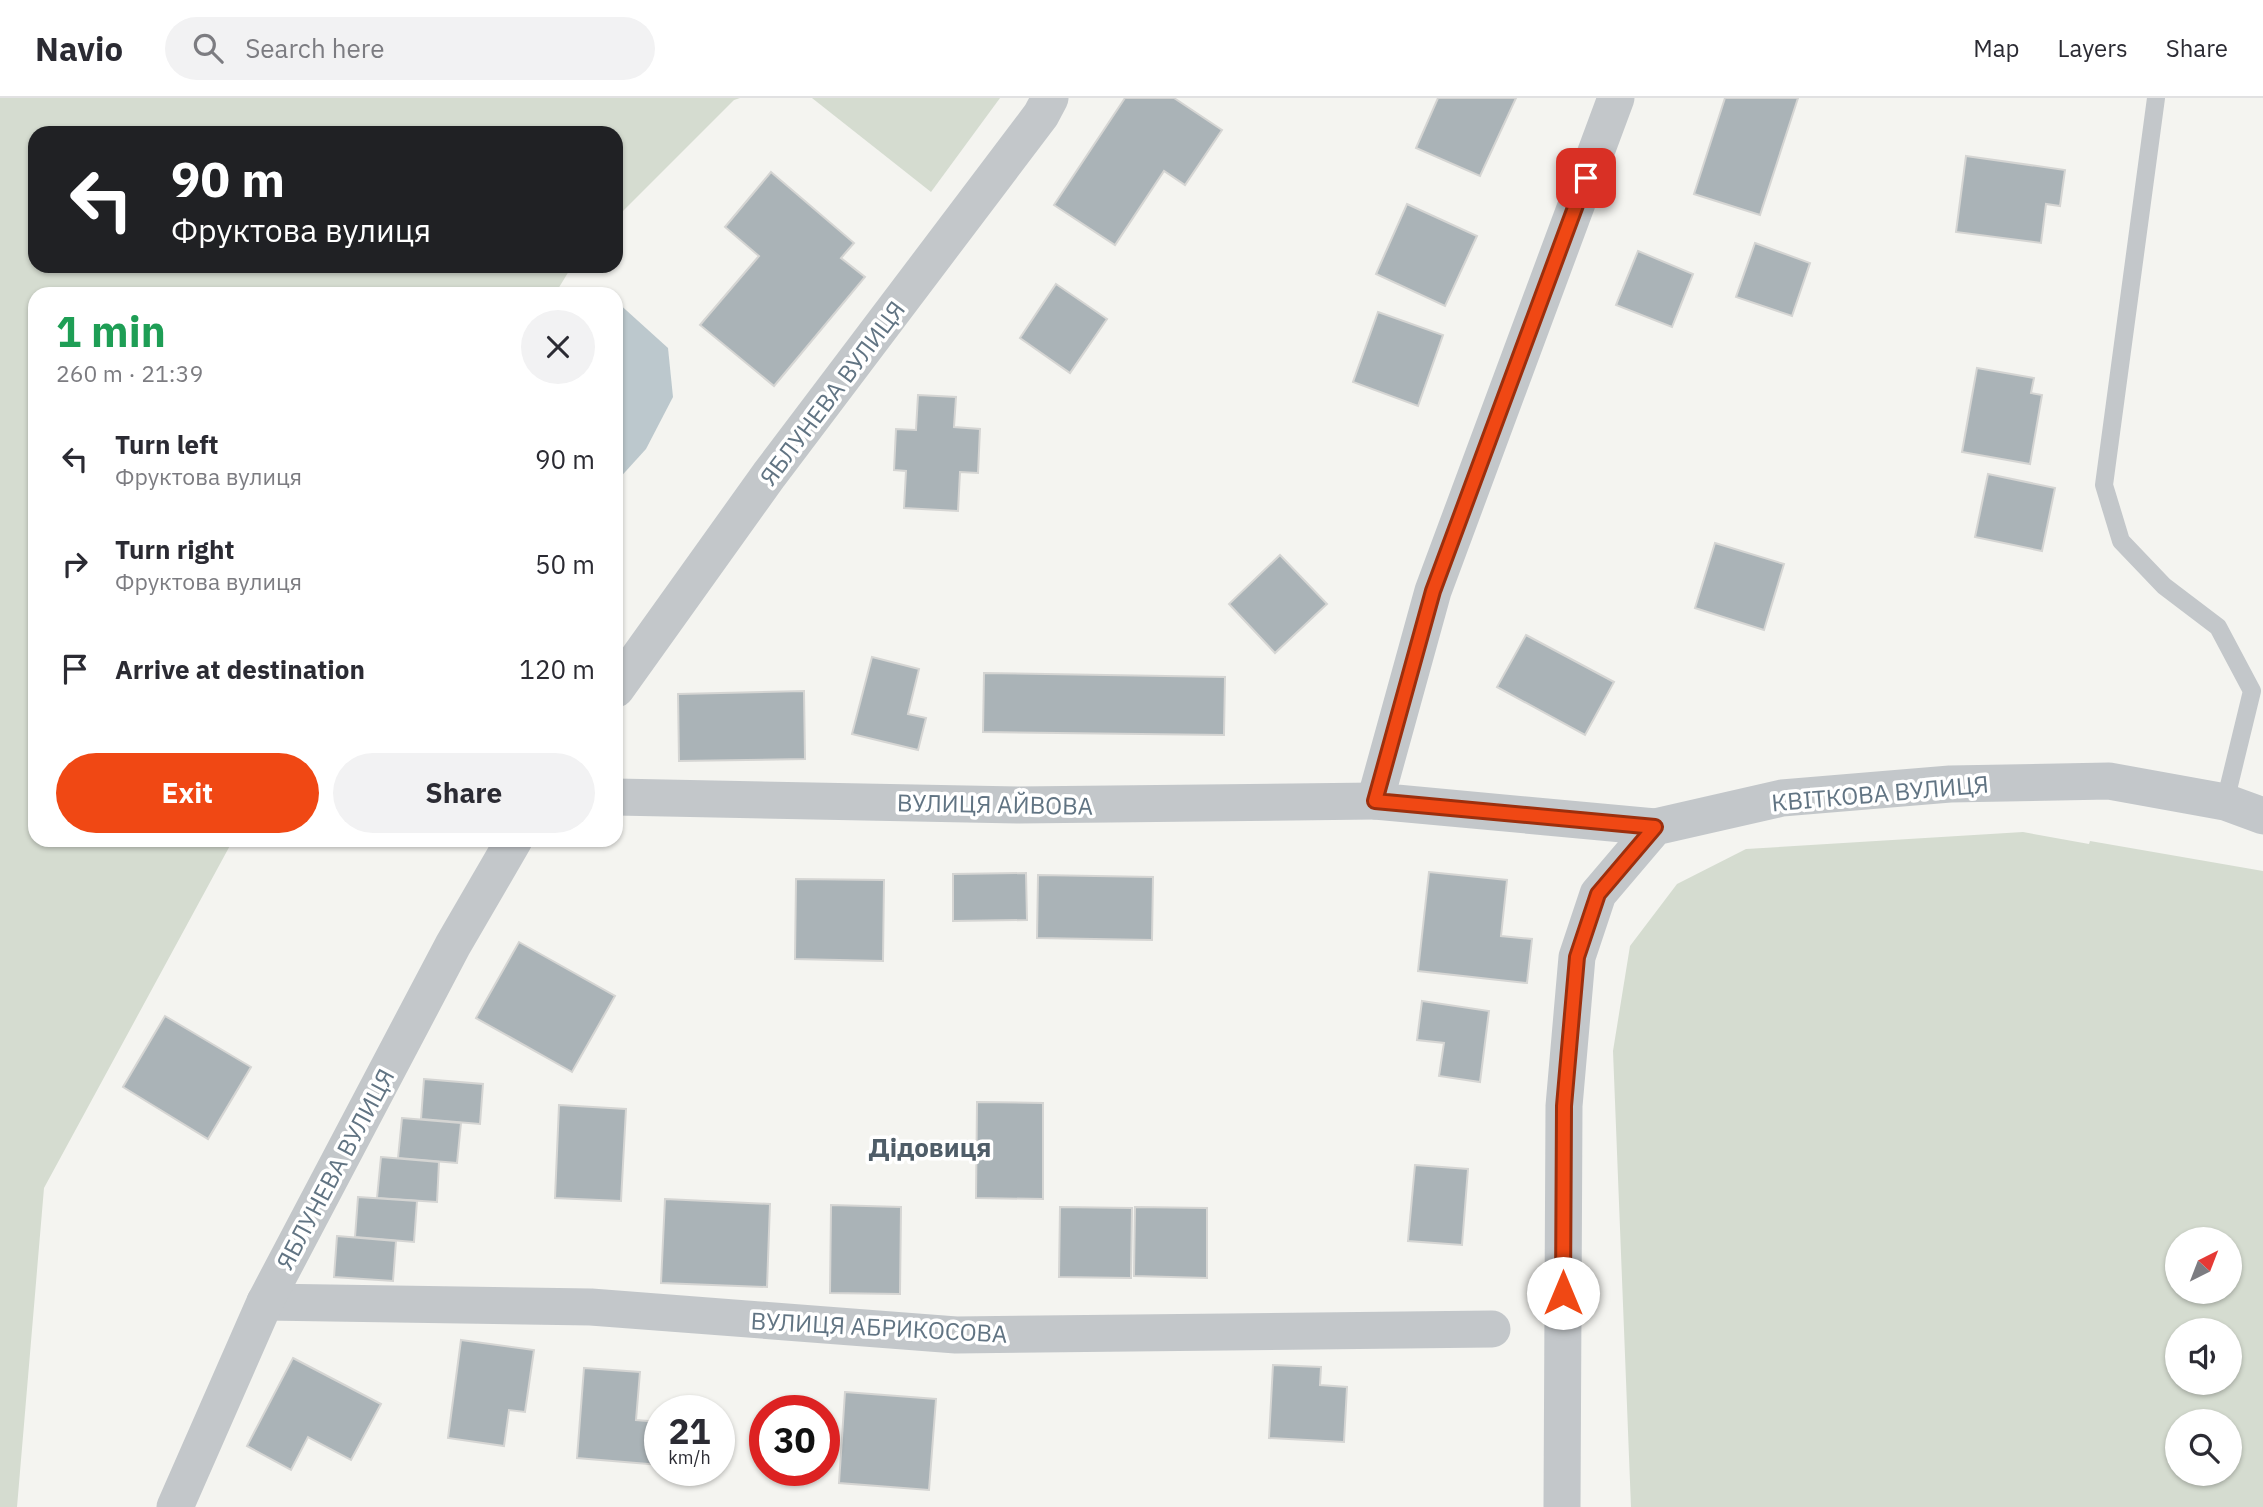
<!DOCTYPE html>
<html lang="en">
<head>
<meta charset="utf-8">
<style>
  :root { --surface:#fff; --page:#f2f2f3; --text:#2b2b33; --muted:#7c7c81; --line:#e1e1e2; --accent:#f04814 }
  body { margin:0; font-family:"IBM Plex Sans",sans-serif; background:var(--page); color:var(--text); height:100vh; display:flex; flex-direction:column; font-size:26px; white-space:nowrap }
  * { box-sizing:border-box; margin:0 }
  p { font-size:23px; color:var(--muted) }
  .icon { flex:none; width:38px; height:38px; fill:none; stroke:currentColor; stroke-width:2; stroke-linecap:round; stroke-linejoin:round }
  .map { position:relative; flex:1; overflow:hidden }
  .sheet { position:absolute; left:28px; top:189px; width:595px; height:560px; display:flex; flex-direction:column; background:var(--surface); border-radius:21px; box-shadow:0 2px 5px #0004 }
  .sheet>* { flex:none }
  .top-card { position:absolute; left:28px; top:28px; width:595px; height:147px; border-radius:21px; box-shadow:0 2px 5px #0004; background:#202124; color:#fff; overflow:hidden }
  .needle { width:46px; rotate:42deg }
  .controls { position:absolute; left:2165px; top:1129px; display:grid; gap:14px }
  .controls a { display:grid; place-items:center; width:77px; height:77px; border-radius:50%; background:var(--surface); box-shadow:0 2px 5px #0004; font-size:35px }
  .speed { position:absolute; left:644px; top:1297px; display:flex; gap:14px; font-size:35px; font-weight:700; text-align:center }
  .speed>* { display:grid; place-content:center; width:91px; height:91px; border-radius:50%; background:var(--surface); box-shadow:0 2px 5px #0004; line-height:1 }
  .speed small { font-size:18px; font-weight:400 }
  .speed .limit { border:10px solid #d22; background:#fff; color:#111 }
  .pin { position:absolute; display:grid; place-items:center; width:60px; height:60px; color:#fff; margin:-30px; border-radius:14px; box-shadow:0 4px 10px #0006 }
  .me { position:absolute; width:77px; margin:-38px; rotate:0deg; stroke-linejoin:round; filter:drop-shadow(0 0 5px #0008) }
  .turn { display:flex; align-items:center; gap:24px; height:147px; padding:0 28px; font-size:32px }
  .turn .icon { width:91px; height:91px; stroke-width:2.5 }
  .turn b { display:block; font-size:49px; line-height:60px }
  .round { display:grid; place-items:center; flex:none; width:74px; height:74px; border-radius:37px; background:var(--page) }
  .head { display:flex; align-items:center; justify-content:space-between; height:119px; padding:0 28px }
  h1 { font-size:42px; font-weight:700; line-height:52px; color:#1e9e55 }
  .cta { display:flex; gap:14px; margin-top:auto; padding:14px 28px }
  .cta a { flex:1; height:80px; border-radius:42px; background:var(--accent); color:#fff; font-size:28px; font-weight:700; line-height:80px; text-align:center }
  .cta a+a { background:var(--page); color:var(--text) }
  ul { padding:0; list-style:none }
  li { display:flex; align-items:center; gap:21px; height:105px; padding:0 28px }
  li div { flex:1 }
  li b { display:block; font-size:26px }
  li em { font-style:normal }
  header { display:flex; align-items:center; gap:42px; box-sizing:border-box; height:98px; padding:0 35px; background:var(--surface); border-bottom:2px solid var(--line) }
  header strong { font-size:33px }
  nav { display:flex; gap:38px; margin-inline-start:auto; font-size:24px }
  .search { width:490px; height:63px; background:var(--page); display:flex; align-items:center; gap:18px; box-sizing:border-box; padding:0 24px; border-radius:38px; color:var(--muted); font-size:26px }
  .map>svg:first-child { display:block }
  .green { fill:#d5dcd0; fill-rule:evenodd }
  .water { fill:#bcc8cd }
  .building { fill:#aab3b7; stroke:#d5d5d3; stroke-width:2 }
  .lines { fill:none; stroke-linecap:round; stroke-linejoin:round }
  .lane { stroke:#c3c7ca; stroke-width:18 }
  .street { stroke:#c3c7ca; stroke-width:37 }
  .route-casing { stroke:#9c2f0d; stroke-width:18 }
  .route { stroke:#f04814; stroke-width:12 }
  .labels { text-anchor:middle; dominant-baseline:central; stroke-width:7; stroke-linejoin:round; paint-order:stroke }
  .street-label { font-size:24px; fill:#617483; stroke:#fff }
  .neighbourhood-label { font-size:26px; font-weight:bold; fill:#4f5d68; stroke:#fff }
</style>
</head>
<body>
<header>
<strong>Navio</strong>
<div class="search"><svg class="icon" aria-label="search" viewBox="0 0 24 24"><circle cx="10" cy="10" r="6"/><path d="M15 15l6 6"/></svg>Search here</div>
<nav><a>Map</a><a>Layers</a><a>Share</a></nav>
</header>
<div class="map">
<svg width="2263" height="1409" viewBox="0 0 2263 1409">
  <rect width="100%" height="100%" fill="#f4f4f0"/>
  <!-- green -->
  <g class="green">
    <path d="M0,0H740L734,2L616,120V35H35V168H572L555,196H35V742H233L44,1090L17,1409H0Z"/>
    <path d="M812,0H1000L931,94Z"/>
    <path d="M2023,734L2089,746L2090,743L2263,773V1409H1631L1613,953L1630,848L1677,786L1746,751ZM2177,1141H2230V1194H2177ZM2177,1232H2230V1284H2177ZM2177,1323H2230V1376H2177Z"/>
  </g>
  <!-- water -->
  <path class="water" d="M616,203L668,250L673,299L646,351L616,384Z"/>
  <!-- building -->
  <g class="building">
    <path d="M1125,0H1174L1222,32L1185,87L1164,73L1115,147L1054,107Z"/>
    <path d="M1438,0H1516L1480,78L1416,50Z"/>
    <path d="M1725,0H1798L1760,117L1694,96Z"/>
    <path d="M1966,58L2065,72L2060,108L2046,106L2041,145L1956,134Z"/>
    <path d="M771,74L854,145L841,160L865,179L774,288L700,227L759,158L725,129Z"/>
    <path d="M1407,106L1477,138L1445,208L1376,176Z"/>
    <path d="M1755,145L1810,165L1792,218L1736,199Z"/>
    <path d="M1638,153L1693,176L1672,229L1616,207Z"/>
    <path d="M1056,186L1107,221L1070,275L1020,240Z"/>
    <path d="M1378,214L1443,237L1418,308L1353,284Z"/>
    <path d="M1977,270L2034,280L2031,295L2042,297L2030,366L1962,354Z"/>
    <path d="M918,297L956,299L954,329L980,331L978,375L960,374L958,413L904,410L906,373L894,372L896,331L916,332Z"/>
    <path d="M1988,376L2055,390L2042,453L1975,439Z"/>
    <path d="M1715,445L1784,466L1764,532L1695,510Z"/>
    <path d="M1280,457L1327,506L1275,555L1229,506Z"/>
    <path d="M1526,537L1614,584L1585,637L1497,589Z"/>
    <path d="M872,559L919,571L908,616L926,620L918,652L852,636Z"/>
    <path d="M984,575L1225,579L1224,637L983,634Z"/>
    <path d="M804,593L805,661L679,663L678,596Z"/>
    <path d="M1429,774L1507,782L1501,838L1532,841L1527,885L1418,873Z"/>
    <path d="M1026,775L1027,822L953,823V776Z"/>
    <path d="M1038,777L1153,779L1152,842L1037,840Z"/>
    <path d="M796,781L884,782L883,863L795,861Z"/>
    <path d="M519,844L615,898L572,974L476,920Z"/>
    <path d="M1422,903L1489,913L1480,984L1439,978L1444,945L1417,942Z"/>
    <path d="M165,918L251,969L208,1041L123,989Z"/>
    <path d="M424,981L483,986L480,1026L421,1021Z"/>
    <path d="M977,1004L1043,1005V1101L976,1100Z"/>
    <path d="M559,1007L626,1011L621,1103L555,1100Z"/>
    <path d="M402,1020L461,1025L457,1065L398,1060Z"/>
    <path d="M381,1059L439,1064L437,1104L377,1100Z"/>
    <path d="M1415,1067L1468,1071L1462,1147L1408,1143Z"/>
    <path d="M358,1099L417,1103L414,1144L355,1139Z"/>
    <path d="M665,1101L770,1106L767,1189L661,1185Z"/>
    <path d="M831,1107L901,1109L900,1196L830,1195Z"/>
    <path d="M1060,1109L1132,1110L1131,1180L1059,1179Z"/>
    <path d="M1135,1109L1207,1110V1180L1134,1178Z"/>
    <path d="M337,1138L396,1143L393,1183L334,1179Z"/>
    <path d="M461,1242L534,1252L525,1314L509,1312L504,1348L448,1340Z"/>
    <path d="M293,1260L381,1306L351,1362L308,1339L291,1372L247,1348Z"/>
    <path d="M1273,1267L1321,1269L1320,1287L1347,1289L1344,1344L1269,1340Z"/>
    <path d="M584,1270L640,1274L636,1322L660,1324V1367L577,1360Z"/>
    <path d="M845,1294L936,1301L929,1392L839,1385Z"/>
  </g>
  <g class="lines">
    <!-- lane -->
    <path class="lane" d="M2156,0L2104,387L2121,443L2164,488L2218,529L2252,593L2225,704"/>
    <!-- street -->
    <g class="street">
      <path d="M1616,0L1433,493L1375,703L1655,729"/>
      <path d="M616,591L769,377L1041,17L1050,0"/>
      <path d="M616,699L1018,707L1375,703"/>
      <path d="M265,1204L591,1209L956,1237L1492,1231"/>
      <path d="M175,1409L265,1204L453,847L514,742"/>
      <path d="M1562,1409L1564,1008L1577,859L1598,796L1655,729L1782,700L1950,686L2109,683L2225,704L2263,718"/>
    </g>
  </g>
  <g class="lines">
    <!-- route casing -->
    <g class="route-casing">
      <path id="route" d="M1563,1195L1564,1008L1577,859L1598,796L1655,729L1375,703L1433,493L1586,80"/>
    </g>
    <!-- route -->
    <use href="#route" class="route"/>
  </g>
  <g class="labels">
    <!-- street labels -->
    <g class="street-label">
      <text transform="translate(832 295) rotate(-53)">ЯБЛУНЕВА ВУЛИЦЯ</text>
      <text transform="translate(1880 695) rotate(-5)">КВІТКОВА ВУЛИЦЯ</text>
      <text transform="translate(995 706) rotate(1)">ВУЛИЦЯ АЙВОВА</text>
      <text transform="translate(335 1071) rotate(-62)">ЯБЛУНЕВА ВУЛИЦЯ</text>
      <text transform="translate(879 1229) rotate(3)">ВУЛИЦЯ АБРИКОСОВА</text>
    </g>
    <!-- neighbourhood labels -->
    <g class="neighbourhood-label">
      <text x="930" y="1049">Дідовиця</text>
    </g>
  </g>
</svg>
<div class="controls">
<a><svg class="needle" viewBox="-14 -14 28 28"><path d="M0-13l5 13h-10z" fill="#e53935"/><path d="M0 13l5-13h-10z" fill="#7c7c81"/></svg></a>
<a><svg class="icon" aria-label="sound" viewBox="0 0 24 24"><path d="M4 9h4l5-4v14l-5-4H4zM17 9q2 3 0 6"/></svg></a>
<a><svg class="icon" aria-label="search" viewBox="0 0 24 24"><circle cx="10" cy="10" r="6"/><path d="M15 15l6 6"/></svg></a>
</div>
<div class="speed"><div>21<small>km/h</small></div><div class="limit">30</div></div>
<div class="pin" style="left:1586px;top:80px;background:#d93025"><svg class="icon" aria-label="arrive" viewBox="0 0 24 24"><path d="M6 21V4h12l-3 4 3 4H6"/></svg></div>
<svg class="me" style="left:1563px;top:1195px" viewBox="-20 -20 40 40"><circle r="19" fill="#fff"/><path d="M0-13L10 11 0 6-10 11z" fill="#f04814"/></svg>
<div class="top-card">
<div class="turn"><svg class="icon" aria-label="left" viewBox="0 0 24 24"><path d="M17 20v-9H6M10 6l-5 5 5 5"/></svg><div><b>90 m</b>Фруктова вулиця</div></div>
</div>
<section class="sheet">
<div class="head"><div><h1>1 min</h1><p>260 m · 21:39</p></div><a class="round"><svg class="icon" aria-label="close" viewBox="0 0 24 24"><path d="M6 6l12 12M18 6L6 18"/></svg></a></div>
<ul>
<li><svg class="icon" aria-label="left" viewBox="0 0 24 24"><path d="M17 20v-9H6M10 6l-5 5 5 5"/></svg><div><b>Turn left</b><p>Фруктова вулиця</p></div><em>90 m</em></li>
<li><svg class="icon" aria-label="right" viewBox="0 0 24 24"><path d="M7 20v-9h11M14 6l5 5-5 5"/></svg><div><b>Turn right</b><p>Фруктова вулиця</p></div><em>50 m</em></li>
<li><svg class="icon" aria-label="arrive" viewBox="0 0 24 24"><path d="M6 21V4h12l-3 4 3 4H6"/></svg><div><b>Arrive at destination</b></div><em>120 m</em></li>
</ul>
<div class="cta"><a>Exit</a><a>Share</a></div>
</section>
</div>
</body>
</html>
